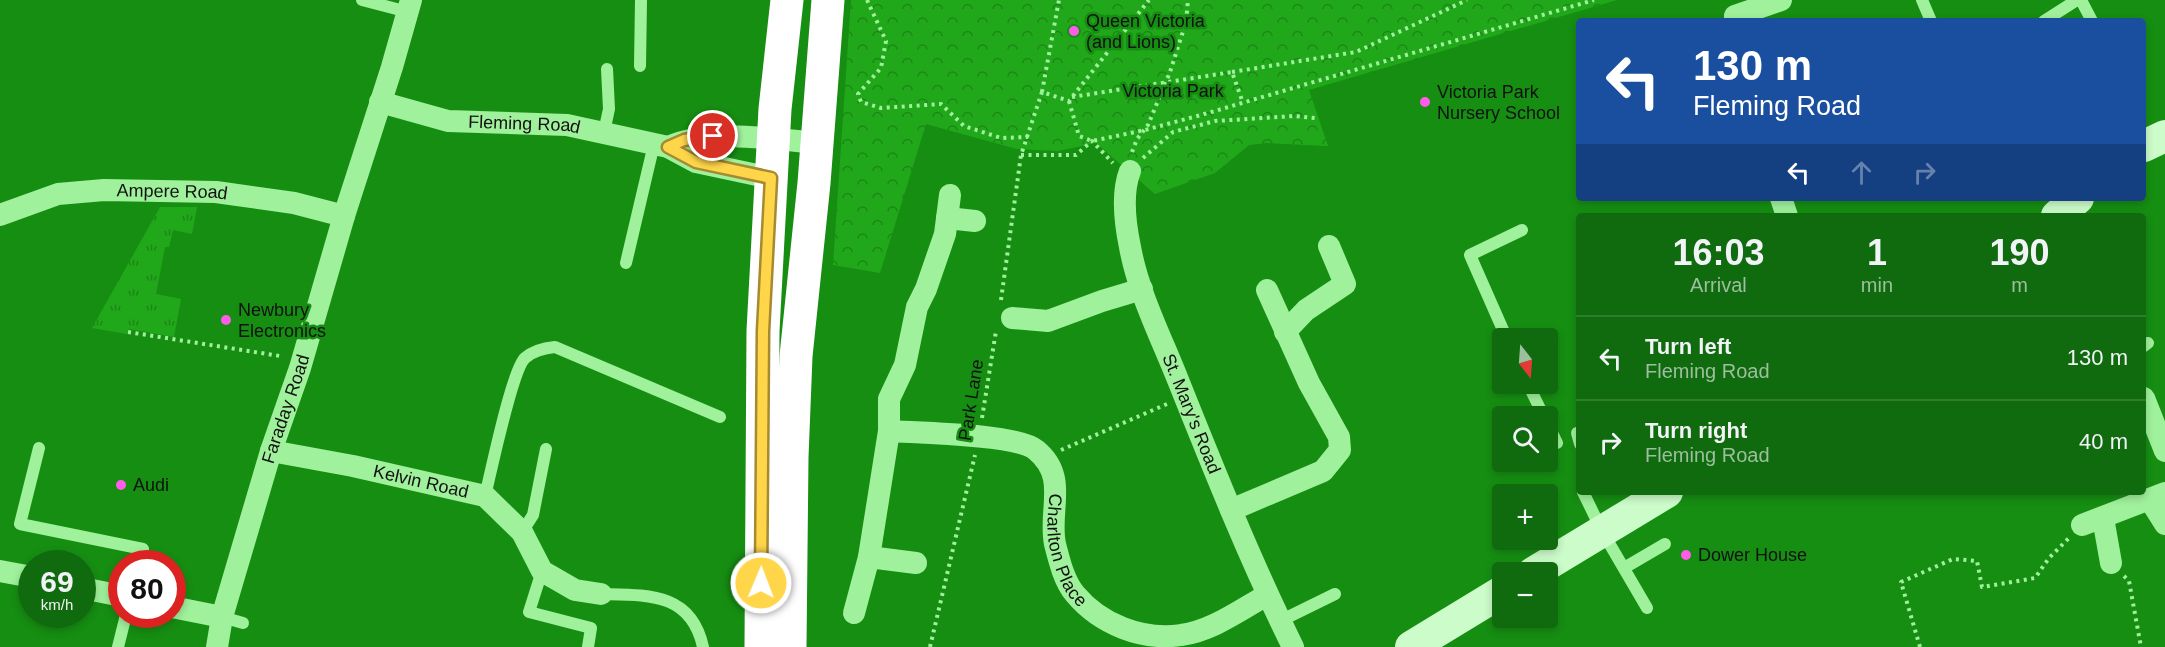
<!DOCTYPE html>
<html lang="en">
<head>
<meta charset="utf-8">
<style>
  :root { --surface:#106a0e; --page:#196f17; --text:#f1f3f6; --muted:#9cbf9e; --line:#307d2e }
  body { margin:0; font-family:Helvetica,sans-serif; background:var(--page); color:var(--text); height:100vh; display:flex; flex-direction:column; font-size:22px; white-space:nowrap }
  * { box-sizing:border-box; margin:0 }
  p { font-size:20px; color:var(--muted) }
  .icon { flex:none; width:33px; height:33px; fill:none; stroke:currentColor; stroke-width:2; stroke-linecap:round; stroke-linejoin:round }
  .map { position:relative; flex:1; overflow:hidden }
  .details { position:absolute; left:1576px; top:213px; width:570px; height:282px; display:flex; flex-direction:column; background:var(--surface); border-radius:6px; box-shadow:0 3px 9px #0003 }
  .details>* { flex:none }
  .hud { position:absolute; left:1576px; top:18px; width:570px; height:183px; border-radius:6px; box-shadow:0 3px 9px #0003; background:#1a4fa0; color:#fff; overflow:hidden }
  .needle { width:39px; rotate:163deg }
  .tools { position:absolute; left:1492px; top:328px; display:grid; gap:12px }
  .tools a { display:grid; place-items:center; width:66px; height:66px; border-radius:6px; background:var(--surface); box-shadow:0 3px 9px #0003; font-size:30px }
  .speed { position:absolute; left:18px; top:550px; display:flex; gap:12px; font-size:30px; font-weight:700; text-align:center }
  .speed>* { display:grid; place-content:center; width:78px; height:78px; border-radius:50%; background:var(--surface); box-shadow:0 3px 9px #0003; line-height:1 }
  .speed small { font-size:15px; font-weight:400 }
  .speed .limit { border:9px solid #d22; background:#fff; color:#111 }
  .pin { position:absolute; display:grid; place-items:center; width:51px; height:51px; color:#fff; margin:-26px; border:3px solid #fff; border-radius:50%; box-shadow:0 2px 6px #0007 }
  .me { position:absolute; width:66px; margin:-33px; rotate:1deg; stroke-linejoin:round; filter:drop-shadow(0 0 4px #0008) }
  .turn { display:flex; align-items:center; gap:21px; height:126px; padding:0 18px; font-size:27px }
  .turn .icon { width:78px; height:78px; stroke-width:2.5 }
  .turn b { display:block; font-size:42px; line-height:51px }
  .lanes { display:flex; align-items:center; height:57px; padding:0 18px; background:#0003; justify-content:center; gap:30px; direction:ltr }
  .lanes .off { opacity:.35 }
  .eta { display:flex; justify-content:space-evenly; align-items:center; height:102px; text-align:center }
  .eta b { font-size:36px; font-weight:800; line-height:42px }
  ul { padding:0; list-style:none }
  li { display:flex; align-items:center; gap:18px; height:84px; padding:0 18px; border-top:2px solid var(--line) }
  li div { flex:1 }
  li b { display:block; font-size:22px }
  li em { font-style:normal }
  .map>svg:first-child { display:block }
  .grass { fill:url(#grass-tufts) }
  .park { fill:url(#park-crowns) }
  .lines { fill:none; stroke-linecap:round; stroke-linejoin:round }
  .path { stroke:#a0f19c; stroke-width:4; stroke-dasharray:3 4.5; stroke-linecap:butt }
  .lane { stroke:#a0f19c; stroke-width:12 }
  .street { stroke:#a0f19c; stroke-width:22 }
  .secondary { stroke:#ccfcca; stroke-width:32 }
  .highway { stroke:#fff; stroke-width:33 }
  .route-casing { stroke:#a68a30; stroke-width:15 }
  .route { stroke:#ffd54a; stroke-width:10 }
  .poi-dot { fill:#ff5cec; stroke:#168e12; stroke-width:2 }
  .labels { text-anchor:middle; dominant-baseline:central; stroke-width:5; stroke-linejoin:round; paint-order:stroke }
  .poi-label { font-size:18px; fill:#111; stroke:#168e12; text-anchor:start }
  .park-label { font-size:18px; fill:#111; stroke:#168e12 }
  .street-label { font-size:18px; fill:#111; stroke:#168e12 }
</style>
</head>
<body>
<div class="map">
<svg width="2165" height="647" viewBox="0 0 2165 647">
  <defs>
    <pattern id="grass-tufts" width="24" height="20" patternUnits="userSpaceOnUse" patternTransform="scale(1.5)"><rect width="24" height="20" fill="#21a81a"/><path d="M3 7l-1-3M5 7V3M7 7l1-3M15 17l-1-3M17 17v-4M19 17l1-3" fill="none" stroke="#1b8716"/></pattern>
    <pattern id="park-crowns" width="20" height="18" patternUnits="userSpaceOnUse" patternTransform="scale(1.5)"><rect width="20" height="18" fill="#21a81a"/><path d="M2 6a3 3 0 1 1 6 0M12 15a3 3 0 1 1 6 0" fill="none" stroke="#1b8716"/></pattern>
  </defs>
  <rect width="100%" height="100%" fill="#168e12"/>
  <!-- grass -->
  <path class="grass" d="M160,207H197L192,234L173,230L169,247H165L156,294L181,299L174,337L129,329L127,334L92,328Z"/>
  <!-- park -->
  <path class="park" d="M851,0H1617L1309,90L1328,146L1266,143L1249,145L1215,173L1155,194L1096,143L1058,151L1017,149L926,124L880,273L833,265Z"/>
  <g class="lines">
    <!-- path -->
    <g class="path">
      <path d="M867,0L886,41L881,68L858,94L861,102L881,108L941,104L964,126L1001,138L1028,137"/>
      <path d="M1232,72L1356,52L1467,0"/>
      <path d="M1042,92L1059,0"/>
      <path d="M1072,97L1232,72L1243,103"/>
      <path d="M1069,101L1079,136L1092,141L1145,130L1201,115L1594,0"/>
      <path d="M1132,152L1137,139L1148,125L1170,72L1186,22L1188,0"/>
      <path d="M1021,155H1076L1092,141L1113,163"/>
      <path d="M1143,158L1173,132L1215,121L1295,116L1315,118"/>
      <path d="M1001,300L1021,155L1042,92L1069,101L1149,0"/>
      <path d="M128,332L280,356"/>
      <path d="M982,418L996,331"/>
      <path d="M1061,450L1167,404"/>
      <path d="M2124,576L2129,581L2141,647"/>
      <path d="M930,647L975,455"/>
      <path d="M1920,647L1901,582L1953,559L1977,561L1982,587L2035,578L2049,558L2069,538"/>
    </g>
    <!-- lane -->
    <g class="lane">
      <path d="M362,0L408,12"/>
      <path d="M1922,0L1931,21"/>
      <path d="M2081,0L2092,21"/>
      <path d="M2044,21L2077,0"/>
      <path d="M640,66L641,0"/>
      <path d="M604,132L609,109L607,69"/>
      <path d="M626,263L654,144"/>
      <path d="M1507,339L1470,255L1522,230"/>
      <path d="M2144,346L2148,343"/>
      <path d="M1528,384L1544,417"/>
      <path d="M1548,425L1557,443"/>
      <path d="M1580,432L1577,433L1580,444"/>
      <path d="M39,448L20,524L143,549L139,564"/>
      <path d="M1583,492L1602,531L1647,608"/>
      <path d="M485,496C491,472 512,370 525,358C534,350 544,348 555,347L720,417"/>
      <path d="M522,532L533,515L546,449"/>
      <path d="M1624,568L1665,544"/>
      <path d="M542,571L529,612L591,628L588,647"/>
      <path d="M601,594C647,595 691,592 703,647"/>
      <path d="M222,617L243,623"/>
      <path d="M1280,621L1335,594"/>
      <path d="M118,647L126,615"/>
    </g>
    <!-- street -->
    <g class="street">
      <path d="M1735,16L1781,0"/>
      <path id="s1" d="M380,102L448,121L567,125L668,147L696,162L771,178"/>
      <path d="M668,147C710,128 772,139 817,143"/>
      <path id="s2" d="M1130,171C1121,194 1125,223 1130,247C1138,292 1161,337 1178,380C1214,470 1250,560 1293,647"/>
      <path d="M1781,198L1787,216"/>
      <path id="s3" d="M0,215L58,194L104,190L216,192L294,203L344,216"/>
      <path d="M947,218L975,221"/>
      <path d="M1012,318L1048,321L1102,301L1142,289"/>
      <path d="M1285,332L1306,310L1345,284L1329,246"/>
      <path d="M2144,398L2165,451"/>
      <path id="s4" d="M889,431C918,433 1017,434 1036,450C1069,477 1048,510 1055,544C1059,560 1064,581 1075,594C1100,624 1142,641 1181,635C1212,631 1240,610 1267,595"/>
      <path id="s5" d="M271,451L353,466L485,496L522,532L542,571L575,590L601,594"/>
      <path d="M2150,500L2165,524"/>
      <path d="M1231,510L1323,471L1340,450L1339,437L1309,383L1267,290"/>
      <path d="M2103,518L2111,563"/>
      <path d="M2082,525L2165,493"/>
      <path d="M869,557L889,431V399L905,365L917,307L926,289L945,234L950,195"/>
      <path d="M0,571L32,577"/>
      <path d="M82,588L122,596"/>
      <path d="M172,607L222,617"/>
      <path d="M854,613L869,557L916,563"/>
      <path id="s6" d="M217,647L222,617L271,451L300,368L344,216L392,67L411,0"/>
    </g>
    <!-- secondary -->
    <g class="secondary">
      <path d="M2144,146L2165,136"/>
      <path d="M2057,216L2078,198"/>
      <path d="M1533,573L1667,492"/>
      <path d="M1411,647L1503,591"/>
    </g>
    <!-- highway -->
    <g class="highway">
      <path d="M761,647L763,331L775,109L787,0"/>
      <path d="M790,647L792,457L796,356L814,183L828,0"/>
    </g>
  </g>
  <g class="lines">
    <!-- route casing -->
    <g class="route-casing">
      <path id="route" d="M713,136L684,140L668,147L696,162L771,178L763,331L761,583"/>
    </g>
    <!-- route -->
    <use href="#route" class="route"/>
  </g>
  <!-- markers -->
  <g class="poi-dot">
    <circle cx="1074" cy="31" r="6"/>
    <circle cx="1425" cy="102" r="6"/>
    <circle cx="226" cy="320" r="6"/>
    <circle cx="121" cy="485" r="6"/>
    <circle cx="1686" cy="555" r="6"/>
  </g>
  <g class="labels">
    <!-- poi labels -->
    <g class="poi-label">
      <text x="1086" y="21">Queen Victoria<tspan x="1086" dy="21">(and Lions)</tspan></text>
      <text x="1437" y="92">Victoria Park<tspan x="1437" dy="21">Nursery School</tspan></text>
      <text x="238" y="310">Newbury<tspan x="238" dy="21">Electronics</tspan></text>
      <text x="133" y="485">Audi</text>
      <text x="1698" y="555">Dower House</text>
    </g>
    <!-- park labels -->
    <g class="park-label">
      <text x="1173" y="91">Victoria Park</text>
    </g>
    <!-- street labels -->
    <g class="street-label">
      <text stroke="none"><textPath href="#s1" startOffset="147">Fleming Road</textPath></text>
      <text stroke="none"><textPath href="#s3" startOffset="176">Ampere Road</textPath></text>
      <text transform="translate(971 400) rotate(-81)">Park Lane</text>
      <text stroke="none"><textPath href="#s6" startOffset="248">Faraday Road</textPath></text>
      <text stroke="none"><textPath href="#s2" startOffset="255">St. Mary's Road</textPath></text>
      <text stroke="none"><textPath href="#s5" startOffset="153">Kelvin Road</textPath></text>
      <text stroke="none"><textPath href="#s4" startOffset="258">Charlton Place</textPath></text>
    </g>
  </g>
</svg>
<div class="tools">
<a><svg class="needle" viewBox="-14 -14 28 28"><path d="M0-13l5 13h-10z" fill="#e53935"/><path d="M0 13l5-13h-10z" fill="#9cbf9e"/></svg></a>
<a><svg class="icon" aria-label="search" viewBox="0 0 24 24"><circle cx="10" cy="10" r="6"/><path d="M15 15l6 6"/></svg></a>
<a>+</a>
<a>−</a>
</div>
<div class="speed"><div>69<small>km/h</small></div><div class="limit">80</div></div>
<div class="pin" style="left:713px;top:136px;background:#d93025"><svg class="icon" aria-label="arrive" viewBox="0 0 24 24"><path d="M6 21V4h12l-3 4 3 4H6"/></svg></div>
<svg class="me" style="left:761px;top:583px" viewBox="-20 -20 40 40"><circle r="17" fill="#ffd54a" stroke="#fff" stroke-width="3"/><path d="M0-11L8 9 0 5-8 9z" fill="#fff"/></svg>
<div class="hud">
<div class="turn"><svg class="icon" aria-label="left" viewBox="0 0 24 24"><path d="M17 20v-9H6M10 6l-5 5 5 5"/></svg><div><b>130 m</b>Fleming Road</div></div>
<div class="lanes"><svg class="icon" aria-label="left" viewBox="0 0 24 24"><path d="M17 20v-9H6M10 6l-5 5 5 5"/></svg><svg class="icon off" aria-label="ahead" viewBox="0 0 24 24"><path d="M12 20V5M6 11l6-6 6 6"/></svg><svg class="icon off" aria-label="right" viewBox="0 0 24 24"><path d="M7 20v-9h11M14 6l5 5-5 5"/></svg></div>
</div>
<section class="details">
<div class="eta">
<div><b>16:03</b><p>Arrival</p></div>
<div><b>1</b><p>min</p></div>
<div><b>190</b><p>m</p></div>
</div>
<ul>
<li><svg class="icon" aria-label="left" viewBox="0 0 24 24"><path d="M17 20v-9H6M10 6l-5 5 5 5"/></svg><div><b>Turn left</b><p>Fleming Road</p></div><em>130 m</em></li>
<li><svg class="icon" aria-label="right" viewBox="0 0 24 24"><path d="M7 20v-9h11M14 6l5 5-5 5"/></svg><div><b>Turn right</b><p>Fleming Road</p></div><em>40 m</em></li>
</ul>
</section>
</div>
</body>
</html>
